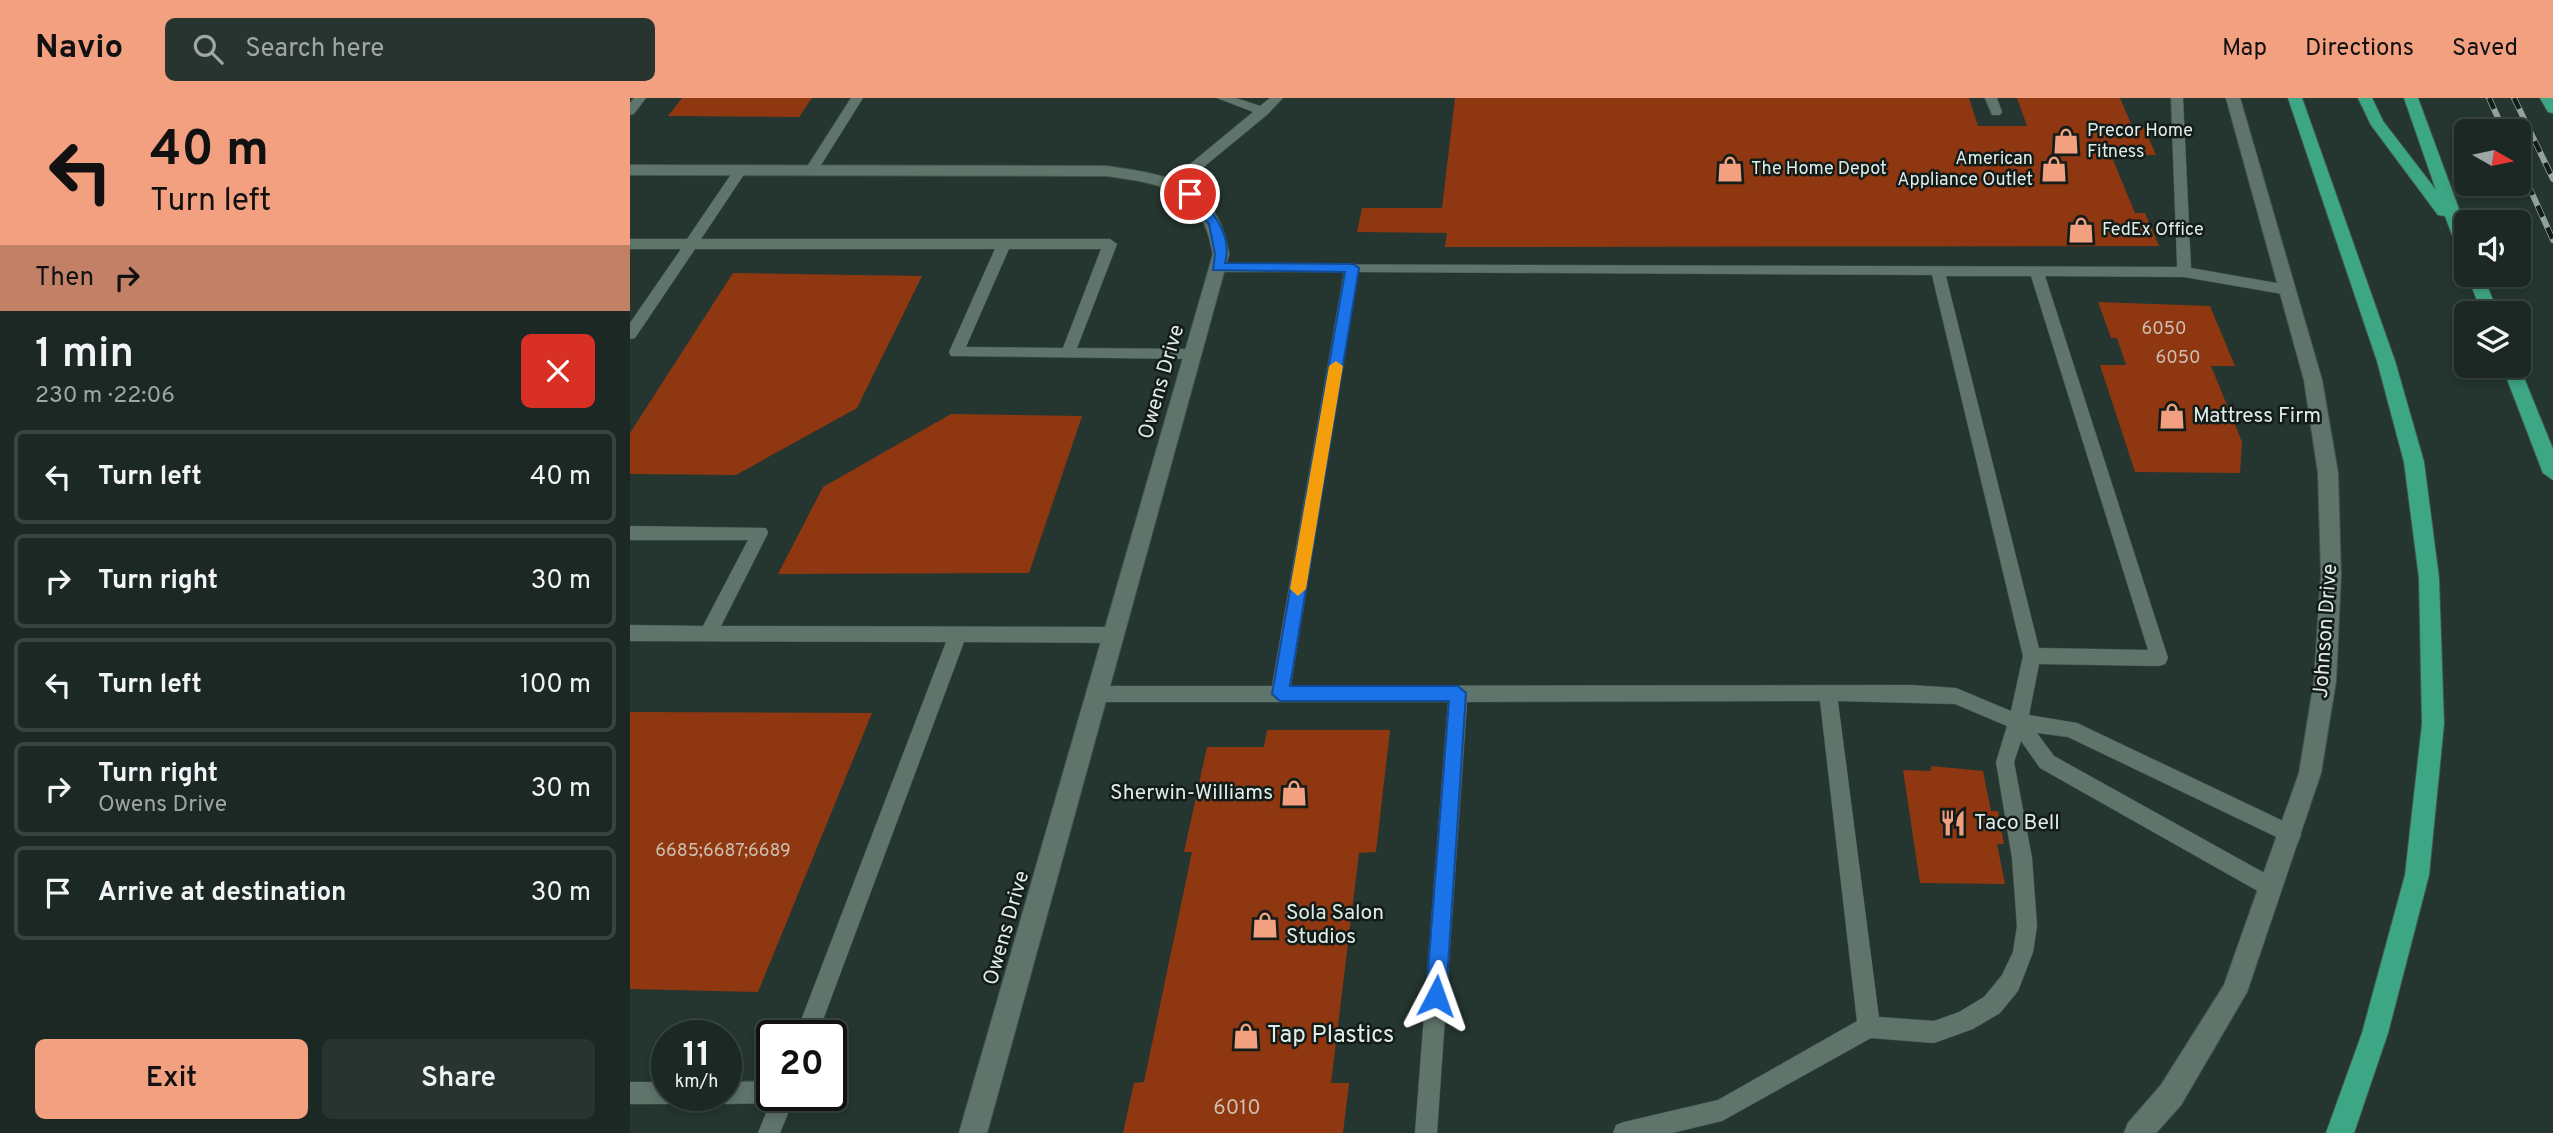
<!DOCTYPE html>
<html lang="en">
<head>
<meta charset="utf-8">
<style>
  :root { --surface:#1b2823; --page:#283430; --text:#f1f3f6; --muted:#a0a6a6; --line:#394441; --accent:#f3a081 }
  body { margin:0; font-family:Overpass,sans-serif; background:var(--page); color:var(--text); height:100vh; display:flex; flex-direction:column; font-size:26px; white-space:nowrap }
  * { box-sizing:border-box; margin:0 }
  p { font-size:23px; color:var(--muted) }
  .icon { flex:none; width:38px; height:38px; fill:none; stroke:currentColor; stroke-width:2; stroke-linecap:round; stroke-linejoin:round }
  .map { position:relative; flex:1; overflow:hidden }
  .details { display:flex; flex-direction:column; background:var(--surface); width:630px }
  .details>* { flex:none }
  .guide { background:#f3a081; color:#111; overflow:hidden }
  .needle { width:46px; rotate:99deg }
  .fabs { position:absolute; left:1824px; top:21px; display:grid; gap:14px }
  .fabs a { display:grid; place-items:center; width:77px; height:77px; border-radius:10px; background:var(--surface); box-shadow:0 4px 10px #0003,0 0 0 2px var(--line); font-size:35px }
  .speed { position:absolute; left:21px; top:922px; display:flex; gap:14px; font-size:35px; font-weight:700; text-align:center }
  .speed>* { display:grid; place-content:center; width:91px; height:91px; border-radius:50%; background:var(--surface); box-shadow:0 4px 10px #0003,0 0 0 2px var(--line); line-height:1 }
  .speed small { font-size:18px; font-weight:400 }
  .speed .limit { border:4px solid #111; border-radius:10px; background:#fff; color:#111 }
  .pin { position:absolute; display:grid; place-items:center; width:60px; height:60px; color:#fff; margin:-30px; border:4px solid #fff; border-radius:50%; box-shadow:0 2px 7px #0007 }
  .me { position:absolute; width:77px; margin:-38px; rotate:4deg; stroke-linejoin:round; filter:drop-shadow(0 0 5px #0008) }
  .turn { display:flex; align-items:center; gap:24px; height:147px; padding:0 35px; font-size:32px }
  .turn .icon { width:91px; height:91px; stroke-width:2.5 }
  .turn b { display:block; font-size:49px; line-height:60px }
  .then { display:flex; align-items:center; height:66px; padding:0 35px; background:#0003; gap:14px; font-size:26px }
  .round { display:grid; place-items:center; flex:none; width:74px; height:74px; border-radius:10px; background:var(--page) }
  .overview { display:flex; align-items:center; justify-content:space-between; height:119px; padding:0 35px }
  h1 { font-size:42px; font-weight:600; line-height:52px }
  .action { display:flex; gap:14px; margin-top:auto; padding:14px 35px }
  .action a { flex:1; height:80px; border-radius:10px; background:var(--accent); color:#111; font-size:28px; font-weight:600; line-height:80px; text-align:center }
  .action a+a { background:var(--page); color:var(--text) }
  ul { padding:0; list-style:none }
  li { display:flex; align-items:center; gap:21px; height:94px; margin:0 14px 10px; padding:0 21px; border:4px solid var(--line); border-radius:10px }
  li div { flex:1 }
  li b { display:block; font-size:26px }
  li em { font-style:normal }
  header { display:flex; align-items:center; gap:42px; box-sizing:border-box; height:98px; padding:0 35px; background:var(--accent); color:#111 }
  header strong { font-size:33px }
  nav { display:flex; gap:38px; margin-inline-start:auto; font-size:24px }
  .search { width:490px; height:63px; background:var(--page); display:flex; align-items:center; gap:18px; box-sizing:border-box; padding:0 24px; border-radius:10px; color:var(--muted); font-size:26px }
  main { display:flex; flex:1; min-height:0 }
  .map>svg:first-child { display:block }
  .building { fill:#8f3711 }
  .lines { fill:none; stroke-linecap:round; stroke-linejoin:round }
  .service-casing { stroke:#42544d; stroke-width:1 }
  .minor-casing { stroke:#42544d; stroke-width:2 }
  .tertiary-casing { stroke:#42544d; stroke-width:2 }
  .motorway-casing { stroke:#42544d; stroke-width:2 }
  .service { fill:#5f746b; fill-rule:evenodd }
  .minor { fill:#5f746b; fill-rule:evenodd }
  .tertiary { fill:#5f746b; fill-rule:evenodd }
  .motorway { fill:#3ca685; fill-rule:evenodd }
  .rail-casing { stroke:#93a29c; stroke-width:6 }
  .rail { stroke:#131c18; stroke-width:4.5; stroke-dasharray:12; stroke-linecap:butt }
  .route { fill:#1a73e8; stroke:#114b97; stroke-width:2 }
  .slow { fill:#f59e0b }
  .labels { text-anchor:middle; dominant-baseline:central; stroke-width:5; stroke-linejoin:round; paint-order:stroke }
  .far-poi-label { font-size:18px; fill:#e0ece7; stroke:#131c18; text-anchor:start }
  .number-label { font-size:18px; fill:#ccbfb2 }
  .street-label { font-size:21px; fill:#e0ece7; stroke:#131c18 }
  .poi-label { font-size:21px; fill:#e0ece7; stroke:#131c18; text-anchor:start }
  .near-number-label { font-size:21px; fill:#ccbfb2 }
  .near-poi-label { font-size:24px; fill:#e0ece7; stroke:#131c18; text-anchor:start }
</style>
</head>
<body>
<header>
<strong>Navio</strong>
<div class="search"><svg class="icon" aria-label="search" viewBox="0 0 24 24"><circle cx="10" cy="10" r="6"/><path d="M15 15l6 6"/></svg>Search here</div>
<nav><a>Map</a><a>Directions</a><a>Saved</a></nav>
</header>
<main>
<section class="details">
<div class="guide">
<div class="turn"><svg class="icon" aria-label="left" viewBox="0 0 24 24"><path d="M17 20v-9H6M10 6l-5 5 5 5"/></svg><div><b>40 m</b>Turn left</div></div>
<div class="then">Then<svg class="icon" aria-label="right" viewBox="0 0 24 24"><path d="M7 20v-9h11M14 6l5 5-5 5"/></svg></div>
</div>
<div class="overview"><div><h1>1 min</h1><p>230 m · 22:06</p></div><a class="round" style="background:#d93025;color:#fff"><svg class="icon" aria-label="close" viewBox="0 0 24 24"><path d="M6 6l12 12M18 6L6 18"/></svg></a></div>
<ul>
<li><svg class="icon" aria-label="left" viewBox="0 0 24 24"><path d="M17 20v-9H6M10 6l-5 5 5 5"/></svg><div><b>Turn left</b></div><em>40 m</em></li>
<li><svg class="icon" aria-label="right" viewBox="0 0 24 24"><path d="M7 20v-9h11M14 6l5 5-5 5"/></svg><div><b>Turn right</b></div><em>30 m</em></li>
<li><svg class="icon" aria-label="left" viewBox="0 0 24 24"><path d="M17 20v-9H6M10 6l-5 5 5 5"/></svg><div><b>Turn left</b></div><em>100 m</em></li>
<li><svg class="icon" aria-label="right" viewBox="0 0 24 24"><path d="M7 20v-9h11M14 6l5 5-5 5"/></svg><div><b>Turn right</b><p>Owens Drive</p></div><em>30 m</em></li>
<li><svg class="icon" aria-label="arrive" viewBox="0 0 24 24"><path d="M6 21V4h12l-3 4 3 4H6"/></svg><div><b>Arrive at destination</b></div><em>30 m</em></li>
</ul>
<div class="action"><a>Exit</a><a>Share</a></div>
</section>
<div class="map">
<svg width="1923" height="1035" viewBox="0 0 1923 1035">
  <rect width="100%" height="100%" fill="#24362f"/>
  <!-- building -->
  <g class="building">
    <path d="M52,0H182L169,19L38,18Z"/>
    <path d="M825,0H1339L1348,28H1397L1387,0H1490L1502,28L1514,29L1526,57H1481L1505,115H1515L1529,148L815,149L817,135L727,134L732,110H812Z"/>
    <path d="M103,175L292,178L227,310L106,377L0,376V335Z"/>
    <path d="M1468,204L1580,208L1605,268H1581L1612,344L1610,375L1505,374L1470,267H1496L1487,240H1481Z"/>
    <path d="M321,316L452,318L399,475L148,476L193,389Z"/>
    <path d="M0,614L242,615L128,894L0,891Z"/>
    <path d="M637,632H760L746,754L729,755L701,985H719L713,1035H493L504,985L514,984L562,754H554L577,649H634Z"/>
    <path d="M1301,668L1353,673L1361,713H1368L1374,746H1367L1375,786L1290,785L1273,672L1301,673Z"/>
  </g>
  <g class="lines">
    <!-- service casing -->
    <g class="service-casing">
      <g id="service">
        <path d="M4,0H16L4,16L0,17V5Z"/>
        <path d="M221,0H233L186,75H176L175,72Z"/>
        <path d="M587,0H606L630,8L640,0H653L638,16L547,91H537V85L623,14Z"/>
        <path d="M1355,0H1367L1372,14L1370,17H1362Z"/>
        <path d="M1541,0H1553L1561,170L1658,187L1665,192L1658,197L1554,179L1415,178L1538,560L1535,566L1529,568L1409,566L1399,617L1447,625L1668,730L1671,737L1668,744L1661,746L1438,639L1407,635L1424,658L1647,782L1650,789L1647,796L1640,799L1633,796L1410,670L1391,643L1384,664L1402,760L1407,828L1403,854L1388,893L1370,915L1343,931L1304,945L1241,940L1092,1023L1042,1035H983L986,1027L994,1024L1088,1002L1227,923L1190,603L837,604L807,1035H785L818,604H467L461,602L458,596L461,590L467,588H642L714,174H587L582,172V166L1547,169ZM728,174L1302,177L1393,558L1381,613L1326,590L1280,587L661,588ZM1316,178H1401L1518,552L1409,550ZM1208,603L1325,606L1377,628L1366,664L1382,760L1387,828L1383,854L1372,877L1354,899L1329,914L1304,923L1249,919Z"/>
        <path d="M111,68L117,72L71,141H480L487,146L447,250L563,251L570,256L563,261L321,258L319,254L365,151H65L5,240L0,241V225L51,151H0V141H57L106,69ZM379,151H471L433,250L336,249Z"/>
        <path d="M0,428L136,430L138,435L91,528L484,529L490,532L493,537L490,542L484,545L334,544L187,938H165L316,544L0,543V527L73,528L118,442H0Z"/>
        <path d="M142,983V998H165L150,1035H128L140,1005L96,1006L88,1003L86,998H96V984Z"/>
        <path d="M0,984H37V998H47L45,1003L37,1006H0Z"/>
      </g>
    </g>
    <!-- minor casing -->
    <g class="minor-casing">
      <path id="minor" d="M0,67L476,68C540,77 587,84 599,156L357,1035H329L583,156C572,91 534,86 476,78L0,77Z"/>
    </g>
    <!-- tertiary casing -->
    <g class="tertiary-casing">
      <path id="tertiary" d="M1596,0H1610L1692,282L1708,375L1711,477L1706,583L1691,675L1617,894L1551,1007L1526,1035H1494L1498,1025L1531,987L1594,887L1669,675L1684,583L1691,477L1688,375L1674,282Z"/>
    </g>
    <!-- motorway casing -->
    <g class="motorway-casing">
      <g id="motorway">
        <path d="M1658,0H1672L1765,263L1794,364L1809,480L1814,626L1799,777L1758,935L1724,1035H1696L1732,935L1775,777L1792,626L1789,480L1774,364L1747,263Z"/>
        <path d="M1728,0H1742L1753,23L1806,92L1774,0H1788L1836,130V158L1828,153L1815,118L1808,117L1741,27Z"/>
        <path d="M1910,0H1923V15L1918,14Z"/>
        <path d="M1837,177H1853L1868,215H1852Z"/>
        <path d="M1888,265L1923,351V382L1913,375L1872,268H1888Z"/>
      </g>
    </g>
    <!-- service -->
    <use href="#service" class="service"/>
    <!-- minor -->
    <use href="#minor" class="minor"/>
    <!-- tertiary -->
    <use href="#tertiary" class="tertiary"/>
    <!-- motorway -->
    <use href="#motorway" class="motorway"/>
    <!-- rail casing -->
    <g class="rail-casing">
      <g id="rail">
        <path d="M1859,0L1874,33"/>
        <path d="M1884,0L1923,81"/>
        <path d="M1888,64L1923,142"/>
      </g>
    </g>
    <!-- rail -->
    <use href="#rail" class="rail"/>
  </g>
  <!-- route -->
  <path class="route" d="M556,94H565C582,114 603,136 595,165L723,166L729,170L660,588H828L836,595L816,898L813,904L806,907L799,904L796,898L819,603H650L642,596L715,174L583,172L585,156L579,126L556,99Z"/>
  <!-- slow -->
  <path class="slow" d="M706,263L713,268L676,491L668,498L660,491L699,268Z"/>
  <!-- icons -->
  <defs>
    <g id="shop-bare" transform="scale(2.1)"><path d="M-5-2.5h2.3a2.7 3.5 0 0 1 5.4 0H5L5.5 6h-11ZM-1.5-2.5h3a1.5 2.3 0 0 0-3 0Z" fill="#f3a081" stroke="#131c18" stroke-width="2.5" paint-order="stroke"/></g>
    <g id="restaurant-bare" transform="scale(2.1)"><path d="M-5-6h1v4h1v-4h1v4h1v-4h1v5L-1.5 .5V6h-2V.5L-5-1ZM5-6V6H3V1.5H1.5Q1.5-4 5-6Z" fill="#f3a081" stroke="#131c18" stroke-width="2.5" paint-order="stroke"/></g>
  </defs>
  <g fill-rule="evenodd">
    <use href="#shop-bare" x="1436" y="43"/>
    <use href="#shop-bare" x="1100" y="71"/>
    <use href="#shop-bare" x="1424" y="71"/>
    <use href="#shop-bare" x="1451" y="132"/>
    <use href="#shop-bare" x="1542" y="318"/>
    <use href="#shop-bare" x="664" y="695"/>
    <use href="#restaurant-bare" x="1323" y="725"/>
    <use href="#shop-bare" x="635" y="827"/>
    <use href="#shop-bare" x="616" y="938"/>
  </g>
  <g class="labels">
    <!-- far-poi labels -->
    <g class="far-poi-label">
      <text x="1457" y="33">Precor Home<tspan x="1457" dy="21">Fitness</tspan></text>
      <text x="1403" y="61" text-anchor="end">American<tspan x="1403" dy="21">Appliance Outlet</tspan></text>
      <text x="1121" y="71">The Home Depot</text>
      <text x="1472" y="132">FedEx Office</text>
    </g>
    <!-- number labels -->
    <g class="number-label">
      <text x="1534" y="231">6050</text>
      <text x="1548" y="260">6050</text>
      <text x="93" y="753">6685;6687;6689</text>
    </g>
    <!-- street labels -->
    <g class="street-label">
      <text transform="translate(532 284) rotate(-74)">Owens Drive</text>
      <text transform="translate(1696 533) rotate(-86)">Johnson Drive</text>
      <text transform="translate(377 830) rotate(-74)">Owens Drive</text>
    </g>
    <!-- poi labels -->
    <g class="poi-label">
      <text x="1563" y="318">Mattress Firm</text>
      <text x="643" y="695" text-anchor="end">Sherwin-Williams</text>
      <text x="1344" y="725">Taco Bell</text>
      <text x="656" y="815">Sola Salon<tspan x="656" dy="24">Studios</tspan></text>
    </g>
    <!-- near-number labels -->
    <g class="near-number-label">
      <text x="607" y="1010">6010</text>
    </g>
    <!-- near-poi labels -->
    <g class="near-poi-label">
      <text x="637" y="938">Tap Plastics</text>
    </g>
  </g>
</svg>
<div class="fabs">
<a><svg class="needle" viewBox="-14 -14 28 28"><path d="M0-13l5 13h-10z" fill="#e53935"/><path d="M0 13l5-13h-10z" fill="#a0a6a6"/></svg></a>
<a><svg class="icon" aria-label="sound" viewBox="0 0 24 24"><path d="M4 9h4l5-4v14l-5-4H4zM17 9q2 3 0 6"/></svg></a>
<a><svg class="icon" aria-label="layers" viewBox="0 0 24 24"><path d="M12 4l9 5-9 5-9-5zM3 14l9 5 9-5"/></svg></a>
</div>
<div class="speed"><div>11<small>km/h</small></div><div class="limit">20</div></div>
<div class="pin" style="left:560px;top:96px;background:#d93025"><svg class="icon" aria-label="arrive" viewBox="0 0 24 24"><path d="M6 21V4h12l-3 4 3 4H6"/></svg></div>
<svg class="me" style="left:806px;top:898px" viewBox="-20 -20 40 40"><path d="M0-17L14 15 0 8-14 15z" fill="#1a73e8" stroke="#fff" stroke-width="4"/></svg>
</div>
</main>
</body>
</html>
